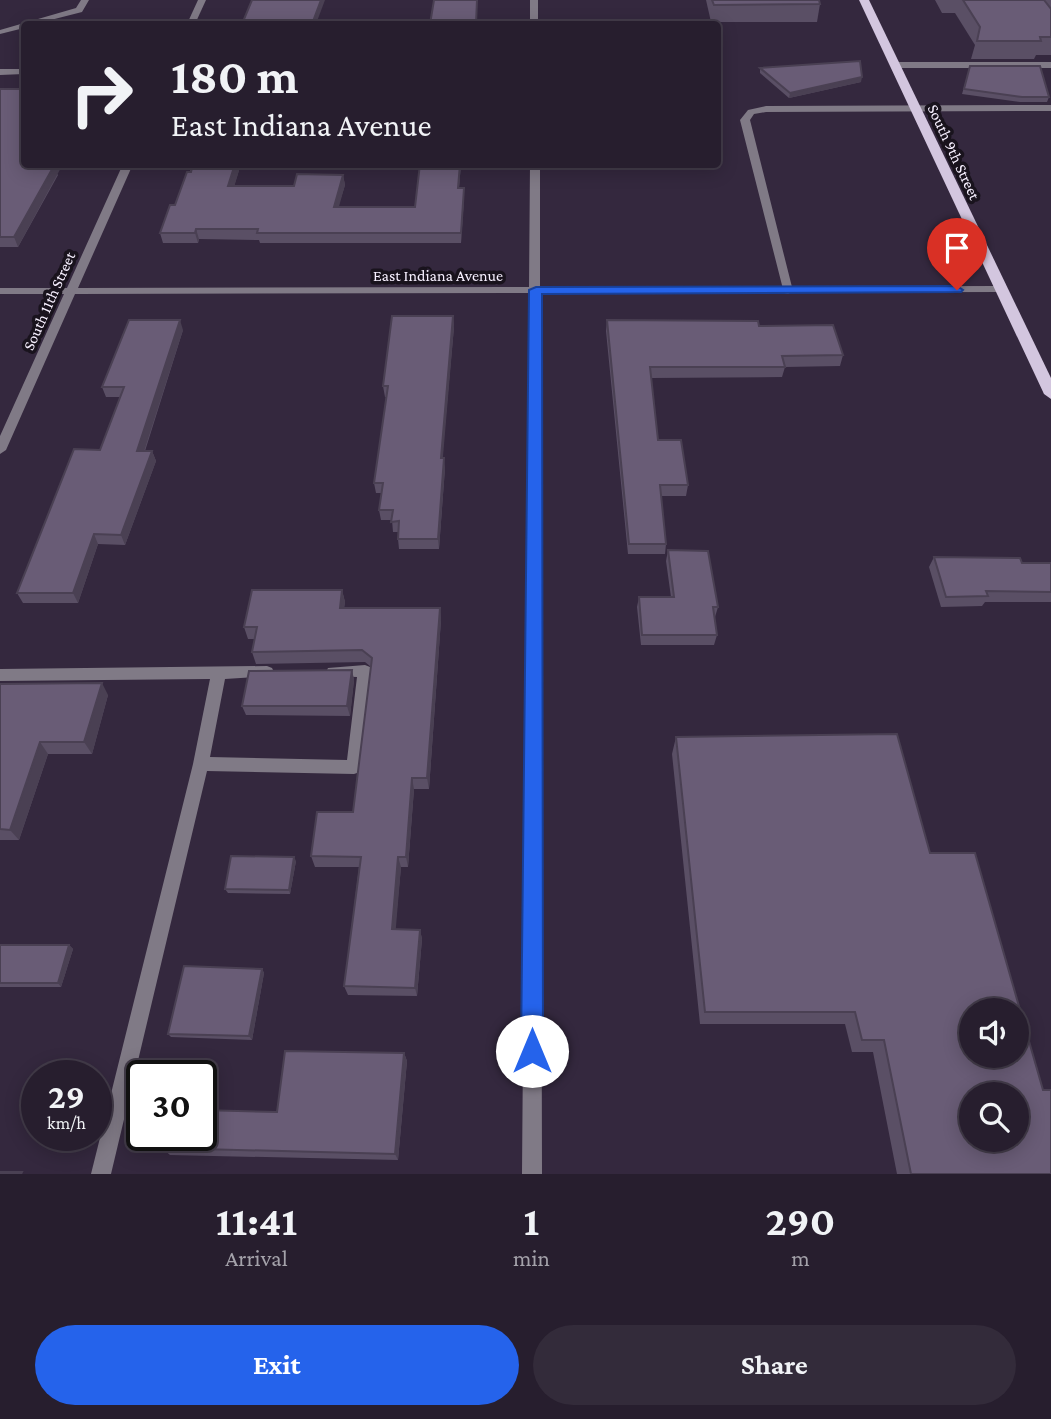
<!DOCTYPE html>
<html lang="en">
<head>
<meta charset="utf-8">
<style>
  :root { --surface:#271e2e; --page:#332b3a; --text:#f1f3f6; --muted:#a4a2aa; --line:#433c4a; --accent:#2563eb }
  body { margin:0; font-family:"Crimson Pro",serif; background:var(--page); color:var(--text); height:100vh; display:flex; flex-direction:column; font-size:26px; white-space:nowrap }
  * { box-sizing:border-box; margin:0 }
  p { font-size:23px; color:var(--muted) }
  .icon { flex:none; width:38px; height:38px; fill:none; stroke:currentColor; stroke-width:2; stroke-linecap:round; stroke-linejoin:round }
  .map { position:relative; height:1174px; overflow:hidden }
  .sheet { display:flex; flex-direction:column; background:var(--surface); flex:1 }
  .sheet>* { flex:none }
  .banner { position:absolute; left:21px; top:21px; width:700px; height:147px; border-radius:7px; box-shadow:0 4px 18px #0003,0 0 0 2px var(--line); background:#271e2e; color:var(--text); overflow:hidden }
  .tools { position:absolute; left:959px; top:998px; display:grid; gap:14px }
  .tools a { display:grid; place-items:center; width:70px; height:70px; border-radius:50%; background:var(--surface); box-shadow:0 4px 18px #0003,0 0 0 2px var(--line); font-size:35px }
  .speed { position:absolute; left:21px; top:1060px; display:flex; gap:14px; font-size:35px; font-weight:700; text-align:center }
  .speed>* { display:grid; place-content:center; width:91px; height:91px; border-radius:50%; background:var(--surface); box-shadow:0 4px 18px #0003,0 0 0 2px var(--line); line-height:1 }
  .speed small { font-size:18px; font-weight:400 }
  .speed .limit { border:4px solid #111; border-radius:10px; background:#fff; color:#111 }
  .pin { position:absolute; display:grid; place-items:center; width:60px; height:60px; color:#fff; margin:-72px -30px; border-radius:50% 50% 50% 0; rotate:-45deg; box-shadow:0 0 7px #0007 }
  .pin .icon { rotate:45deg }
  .me { position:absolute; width:77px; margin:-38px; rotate:0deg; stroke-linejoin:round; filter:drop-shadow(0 0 5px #0008) }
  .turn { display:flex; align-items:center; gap:24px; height:147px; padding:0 35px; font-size:32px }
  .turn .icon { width:91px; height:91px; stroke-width:2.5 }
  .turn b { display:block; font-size:49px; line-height:60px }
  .eta { display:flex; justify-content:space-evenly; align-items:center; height:119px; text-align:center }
  .eta b { font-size:42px; font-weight:700; line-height:49px }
  .cta { display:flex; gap:14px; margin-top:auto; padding:14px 35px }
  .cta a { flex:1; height:80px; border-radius:42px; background:var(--accent); color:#fff; font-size:28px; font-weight:700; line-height:80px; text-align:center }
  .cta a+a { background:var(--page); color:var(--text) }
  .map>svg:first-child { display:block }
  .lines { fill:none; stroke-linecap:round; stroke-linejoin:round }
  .lane { fill:#807a86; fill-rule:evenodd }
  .street { fill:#807a86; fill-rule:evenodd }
  .primary { fill:#d3c6df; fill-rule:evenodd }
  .wall { fill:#5a4f65 }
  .shaded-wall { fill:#4a4053 }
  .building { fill:#695c76; stroke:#4a4053; stroke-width:2; fill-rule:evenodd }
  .route { fill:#2563eb; stroke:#184099; stroke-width:2 }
  .labels { text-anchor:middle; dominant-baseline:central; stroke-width:7; stroke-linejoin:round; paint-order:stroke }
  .far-street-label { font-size:16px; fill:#f7f0ff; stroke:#19131d }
</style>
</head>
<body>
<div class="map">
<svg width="1051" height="1174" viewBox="0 0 1051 1174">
  <rect width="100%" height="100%" fill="#34283e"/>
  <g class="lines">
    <!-- lane -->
    <g class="lane">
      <path d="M81,0H89L82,12L35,24H24V28L0,34V30L76,8Z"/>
      <path d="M1051,62V68H895L891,65L895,62Z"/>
      <path d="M1051,105V111L766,112L754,114L750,120L793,291L788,294L784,293L740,120L748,110L766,106Z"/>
      <path d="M365,665L370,667L372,671L360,772L354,774L207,771L111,1174H91L193,764L210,679L0,681V669L267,666L272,668L274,672L272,676L225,679L210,757L347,760L357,677L328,676L326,672L328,668Z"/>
    </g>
    <!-- street -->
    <g class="street">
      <path d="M198,0H206L195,24H187Z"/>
      <rect x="530" y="0" width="8" height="24"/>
      <path d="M0,69H24V74L0,75Z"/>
      <path d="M123,164H133L78,288L529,287L530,164H540V287L1002,286L1007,289L1002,292L540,293L542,1174H522L529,293L75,294L6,450L0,454V436L64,294H0V288H67Z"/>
    </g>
    <!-- primary -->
    <path class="primary" d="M859,0H869L1051,378V399L1044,394Z"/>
  </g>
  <!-- wall -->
  <g class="wall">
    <path d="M706,0H819L820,4L817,22H711Z"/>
    <path d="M935,0H1051V55H1036L1034,59H971L975,45L955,13H942Z"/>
    <path d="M970,66L1049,97L1047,102H1020L962,94Z"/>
    <path d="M760,68L861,82L789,98L760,73Z"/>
    <path d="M0,89L58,175L18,247H0Z"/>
    <path d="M193,164H241L234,186H294L343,175L345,185L338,207H415L461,164L459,188H464V198L461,243H260L259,240L199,239L198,243H163L160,233L175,205Z"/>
    <path d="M453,316L454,327L442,458L445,468L439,549H399L398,539V532H393L392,520H381L379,510L382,493H376L374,483L386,397H385L383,386Z"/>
    <path d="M607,320L759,326L843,355L840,366L785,367L782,377L651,378L658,440L688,485L686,496H661L666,544L665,554H628L606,331Z"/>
    <path d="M183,330L145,451H152L156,461L125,545L98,544L78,603H23L17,593L100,450L120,397H106L102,387Z"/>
    <path d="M668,550L718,607L715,617H714L717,635L714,645H641L637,607L639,597H671L666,561Z"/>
    <path d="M934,557L1022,563H1051V602H985L982,606L941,607L929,567Z"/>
    <path d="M342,590L345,602L344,608H440L441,620L429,789H414L408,867H401L395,929L420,930L422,939L417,996L348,995L344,986L359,867H315L311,856L353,812L371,667L365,662L256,664L252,652L255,639H248L244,627Z"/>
    <path d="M352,670L354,680L350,716L246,715L242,706Z"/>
    <path d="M0,684L108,695L92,754H48L19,840H0Z"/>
    <path d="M676,737L930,853L1051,1174H897L873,1052H852L845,1024H700L672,754Z"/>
    <path d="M296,861L290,894L228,893L225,889Z"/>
    <path d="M0,945H69L73,949L61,987H0Z"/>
    <path d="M262,969L264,973L252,1040L171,1037L168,1034Z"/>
    <path d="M404,1053L407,1061L398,1160L170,1155L162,1148L277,1112Z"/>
  </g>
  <!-- shaded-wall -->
  <g class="shaded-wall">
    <path d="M321,0H325L316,24H312Z"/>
    <path d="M862,77L861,82L789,98L790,93Z"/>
    <path d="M55,164H63L18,247L14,237Z"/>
    <path d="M235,164H241L231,197L228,186Z"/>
    <path d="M460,164H461L458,198V188Z"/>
    <path d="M343,175L345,185L336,217L334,207Z"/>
    <path d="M464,188V198L461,243V233Z"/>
    <path d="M196,229L199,239L198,243L195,233Z"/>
    <path d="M453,316L454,327L442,468L441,458Z"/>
    <path d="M180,320L183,330L141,461L137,451Z"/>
    <path d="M152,451L156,461L125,545L121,535Z"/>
    <path d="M444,458L445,468L439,549L438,539Z"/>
    <path d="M94,534L98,544L78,603L73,593Z"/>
    <path d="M342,590L345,602L342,620L340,608Z"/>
    <path d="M440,608L441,620L429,789L427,778Z"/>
    <path d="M352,670L354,680L350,716L347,706Z"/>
    <path d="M102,683L108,695L92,754L84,742Z"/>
    <path d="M40,742L48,754L19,840L10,830Z"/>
    <path d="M412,778L414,789L408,867L406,857Z"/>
    <path d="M294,857L296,861L290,894L289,890Z"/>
    <path d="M398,857L401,867L395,938L392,929Z"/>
    <path d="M420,930L422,939L417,996L415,988Z"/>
    <path d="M69,945L73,949L61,987L58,983Z"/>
    <path d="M262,969L264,973L252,1040L249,1036Z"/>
    <path d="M404,1053L407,1061L398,1160L395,1154Z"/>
  </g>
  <!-- building -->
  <g class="building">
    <path d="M252,0H321L312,24H242Z"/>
    <path d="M434,0H477L476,24H430Z"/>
    <path d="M712,0H819L820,4L714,5Z"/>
    <path d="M963,0H1044L1051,9V37H1040L1041,41H977L980,27Z"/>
    <path d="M860,61L862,77L790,93L760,68Z"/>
    <path d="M970,66H1040L1049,97H1022L964,89Z"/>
    <path d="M0,89H24V164H55L14,237H0Z"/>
    <path d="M193,164H235L228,186H294L297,174L343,175L334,207H415L420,164H460L458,188H464L461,233H257L258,229H196L195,233H160L170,205H175L187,172H191Z"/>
    <path d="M392,316H453L441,458H444L438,539H398L399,521L391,522L393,510H379L383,483H374L388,386H383Z"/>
    <path d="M129,320H180L137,451H152L121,535L94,534L73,593H17L74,449L100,450L124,387H102Z"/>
    <path d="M607,320L758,321L759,326L833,325L843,355L782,356L785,367H650L658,440H681L688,485H660L666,544H629Z"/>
    <path d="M668,550L708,551L718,607H713L717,635H642L639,597H674Z"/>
    <path d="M934,557L1020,558L1022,563H1051V592L986,591L988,596L946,597Z"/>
    <path d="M252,590H342L340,608H440L427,778H412L406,857H398L392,929L420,930L415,988L344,986L361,857L311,856L317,812H353L372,658L362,650L252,652L257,627H244Z"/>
    <path d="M352,670L347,706H242L249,671Z"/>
    <path d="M102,683L84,742H40L10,830L0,829V684Z"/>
    <path d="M897,734L930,853H975L1043,1090H1051V1174H911L884,1040H862L855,1012H705L676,737ZM971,1010H1017V1055H971ZM971,1094H1017V1139H971Z"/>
    <path d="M231,856L294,857L289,890L225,889Z"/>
    <path d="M0,945H69L58,983H0Z"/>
    <path d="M184,966L262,969L249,1036L168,1034Z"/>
    <path d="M285,1051L404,1053L395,1154L162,1148L165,1136H201V1110L277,1112Z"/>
    <path d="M0,1172H22L21,1174H0Z"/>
  </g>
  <!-- route -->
  <path class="route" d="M957,286L963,290L961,292L542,294L543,1051L540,1059L532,1062L525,1059L521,1051L529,290L536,287Z"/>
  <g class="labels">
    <!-- far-street labels -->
    <g class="far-street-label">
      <text transform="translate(954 152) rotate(65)">South 9th Street</text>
      <text x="438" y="275">East Indiana Avenue</text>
      <text transform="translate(49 301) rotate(-66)">South 11th Street</text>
    </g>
  </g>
</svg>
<div class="tools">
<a><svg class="icon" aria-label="sound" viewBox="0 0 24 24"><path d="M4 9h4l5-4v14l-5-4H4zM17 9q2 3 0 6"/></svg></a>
<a><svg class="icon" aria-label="search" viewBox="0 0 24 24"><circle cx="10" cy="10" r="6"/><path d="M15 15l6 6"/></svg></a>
</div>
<div class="speed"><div>29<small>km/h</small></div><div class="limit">30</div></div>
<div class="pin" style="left:957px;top:290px;background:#d93025"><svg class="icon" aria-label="arrive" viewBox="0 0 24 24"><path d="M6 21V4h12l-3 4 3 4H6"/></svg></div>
<svg class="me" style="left:532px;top:1051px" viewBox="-20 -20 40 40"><circle r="19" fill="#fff"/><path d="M0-13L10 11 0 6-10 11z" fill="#2563eb"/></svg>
<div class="banner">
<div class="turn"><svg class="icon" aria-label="right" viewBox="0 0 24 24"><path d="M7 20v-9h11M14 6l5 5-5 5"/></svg><div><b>180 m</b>East Indiana Avenue</div></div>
</div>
</div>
<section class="sheet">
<div class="eta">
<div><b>11:41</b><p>Arrival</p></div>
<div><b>1</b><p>min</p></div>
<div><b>290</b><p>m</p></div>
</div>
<div class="cta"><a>Exit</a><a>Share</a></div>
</section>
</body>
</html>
